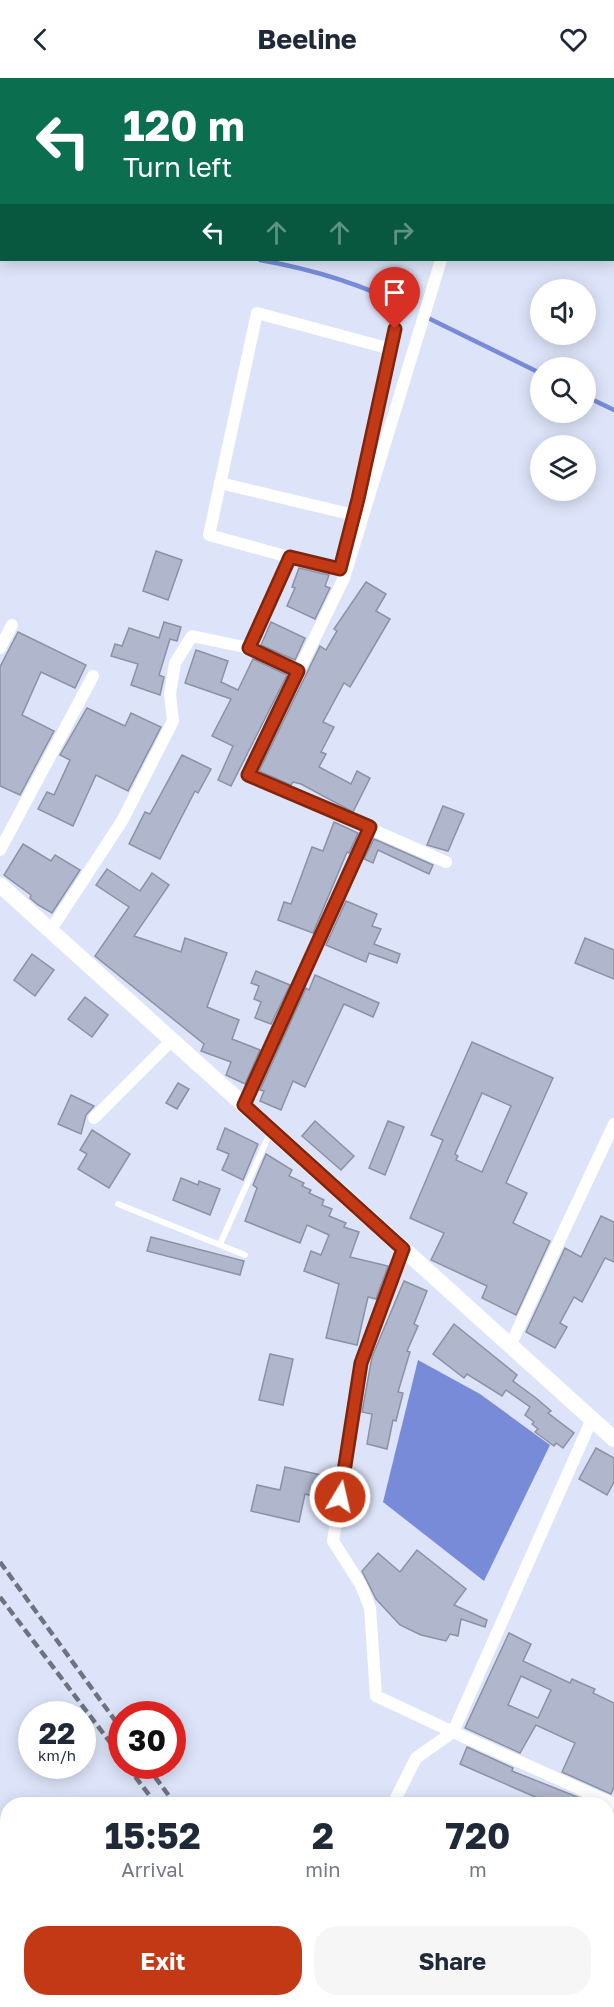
<!DOCTYPE html>
<html lang="en">
<head>
<meta charset="utf-8">
<style>
  :root { --surface:#fff; --page:#f6f6f7; --text:#1f2937; --muted:#747a83; --accent:#c33915 }
  body { margin:0; font-family:"Golos Text",sans-serif; background:var(--page); color:var(--text); height:100vh; display:flex; flex-direction:column; font-size:22px; white-space:nowrap }
  * { box-sizing:border-box; margin:0 }
  p { font-size:20px; color:var(--muted) }
  .icon { flex:none; width:33px; height:33px; fill:none; stroke:currentColor; stroke-width:2; stroke-linecap:round; stroke-linejoin:round }
  .map { position:relative; flex:1; overflow:hidden }
  .sheet { position:absolute; left:0px; top:1719px; width:615px; height:210px; display:flex; flex-direction:column; background:var(--surface); border-radius:24px 24px 0 0; box-shadow:0 3px 15px #0003 }
  .sheet>* { flex:none }
  .guide { position:absolute; left:0px; top:0px; width:615px; height:183px; box-shadow:0 3px 15px #0003; background:#0b6e4f; color:#fff; overflow:hidden }
  .buttons { position:absolute; left:530px; top:201px; display:grid; gap:12px }
  .buttons a { display:grid; place-items:center; width:66px; height:66px; border-radius:50%; background:var(--surface); box-shadow:0 3px 15px #0003; font-size:30px }
  .speed { position:absolute; left:18px; top:1623px; display:flex; gap:12px; font-size:30px; font-weight:700; text-align:center }
  .speed>* { display:grid; place-content:center; width:78px; height:78px; border-radius:50%; background:var(--surface); box-shadow:0 3px 15px #0003; line-height:1 }
  .speed small { font-size:15px; font-weight:400 }
  .speed .limit { border:9px solid #d22; background:#fff; color:#111 }
  .pin { position:absolute; display:grid; place-items:center; width:51px; height:51px; color:#fff; margin:-62px -26px; border-radius:50% 50% 50% 0; rotate:-45deg; box-shadow:0 0 6px #0007 }
  .pin .icon { rotate:45deg }
  .me { position:absolute; width:66px; margin:-33px; rotate:9deg; stroke-linejoin:round; filter:drop-shadow(0 0 4px #0008) }
  .turn { display:flex; align-items:center; gap:21px; height:126px; padding:0 24px; font-size:27px }
  .turn .icon { width:78px; height:78px; stroke-width:2.5 }
  .turn b { display:block; font-size:42px; line-height:51px }
  .lanes { display:flex; align-items:center; height:57px; padding:0 24px; background:#0003; justify-content:center; gap:30px; direction:ltr }
  .lanes .off { opacity:.35 }
  .eta { display:flex; justify-content:space-evenly; align-items:center; height:102px; text-align:center }
  .eta b { font-size:36px; font-weight:700; line-height:42px }
  .button { display:flex; gap:12px; margin-top:auto; padding:12px 24px }
  .button a { flex:1; height:69px; border-radius:24px; background:var(--accent); color:#fff; font-size:24px; font-weight:700; line-height:69px; text-align:center }
  .button a+a { background:var(--page); color:var(--text) }
  header { display:flex; justify-content:space-between; align-items:center; height:78px; padding:0 24px; background:var(--surface); font-size:27px; font-weight:700 }
  .map>svg:first-child { display:block }
  .water { fill:#778bd9 }
  .lines { fill:none; stroke-linecap:round; stroke-linejoin:round }
  .stream { stroke:#778bd9; stroke-width:4.5 }
  .building { fill:#b0b6cb; stroke:#8c92a6; stroke-width:1.5; fill-rule:evenodd }
  .service { stroke:#fff; stroke-width:6 }
  .minor { stroke:#fff; stroke-width:12 }
  .secondary { stroke:#fff; stroke-width:16 }
  .primary { stroke:#fff; stroke-width:18 }
  .rail { stroke:#6f7381; stroke-width:4.5; stroke-dasharray:9 4.5; stroke-linecap:butt }
  .route-casing { stroke:#7f250e; stroke-width:15 }
  .route { stroke:#c33915; stroke-width:10 }
</style>
</head>
<body>
<header><svg class="icon" aria-label="back" viewBox="0 0 24 24"><path d="M15 5l-7 7 7 7"/></svg>Beeline<svg class="icon" aria-label="heart" viewBox="0 0 24 24"><path d="M12 20l-8-8c-3-5 5-10 8-4 3-6 11-1 8 4z"/></svg></header>
<div class="map">
<svg width="614" height="1929" viewBox="0 0 614 1929">
  <rect width="100%" height="100%" fill="#dde4f9"/>
  <!-- water -->
  <path class="water" d="M418,1282L480,1316L550,1367L484,1503L383,1424Z"/>
  <g class="lines">
    <!-- stream -->
    <g class="stream">
      <path d="M260,182C311,191 362,206 408,230"/>
      <path d="M426,239L540,295"/>
      <path d="M585,318L614,332"/>
    </g>
  </g>
  <!-- building -->
  <g class="building">
    <path d="M156,473L182,482L168,522L143,513Z"/>
    <path d="M299,490L329,497L325,508L330,510L315,541L287,528L295,510L292,509Z"/>
    <path d="M366,504L386,516L376,533L390,541L350,609L344,605L323,644L334,649L321,674L326,676L319,689L351,706L357,693L370,700L353,734L301,706L293,704L291,707L259,693L320,568L326,572L337,553L334,551Z"/>
    <path d="M164,544L181,549L177,563L170,561L159,597L164,599L160,617L131,607L138,586L111,578L115,566L122,568L129,550L159,560Z"/>
    <path d="M271,544L305,560L295,582L261,567Z"/>
    <path d="M18,554L86,587L75,610L41,594L22,637L54,653L20,717L0,708V589Z"/>
    <path d="M196,572L228,583L221,604L238,612L253,581L287,597L231,708L218,702L233,668L212,658L231,621L185,605Z"/>
    <path d="M87,630L125,648L131,635L161,649L128,713L96,697L73,748L38,731L47,714L54,717L70,682L60,677Z"/>
    <path d="M182,677L211,691L198,715L195,713L160,781L129,766L145,734L150,736Z"/>
    <path d="M443,728L464,736L448,773L427,767Z"/>
    <path d="M334,744L358,755L349,775L347,774L313,855L278,842L284,824L291,826L312,769L323,773Z"/>
    <path d="M374,761L433,787L429,796L378,772L373,785L364,781Z"/>
    <path d="M23,766L51,783L55,777L80,792L52,835L38,827L30,820L31,817L4,797Z"/>
    <path d="M107,791L140,813L152,795L169,807L134,858L181,874L185,860L227,875L207,929L239,942L232,961L260,972L245,1006L226,997L231,984L201,973L204,966L95,878L129,829L96,807Z"/>
    <path d="M346,823L377,836L372,848L381,851L374,866L400,876L397,885L369,875L366,884L326,867Z"/>
    <path d="M585,860L614,872V901L575,885Z"/>
    <path d="M32,876L54,892L35,918L14,902Z"/>
    <path d="M256,893L290,907L271,946L255,940L261,924L254,921L259,908L251,905Z"/>
    <path d="M315,897L379,925L373,939L344,926L305,1009L293,1003L281,1032L260,1023L264,1013L260,1012L306,910L309,912Z"/>
    <path d="M85,919L108,937L92,959L68,941Z"/>
    <path d="M472,964L553,1000L506,1105L527,1115L513,1145L550,1163L516,1237L482,1220L487,1208L431,1182L444,1155L410,1140L443,1062L431,1057ZM482,1015L511,1028L482,1094L456,1082L458,1078L455,1076Z"/>
    <path d="M178,1005L189,1011L177,1031L166,1025Z"/>
    <path d="M71,1017L94,1028L86,1037L81,1056L58,1046Z"/>
    <path d="M315,1043L354,1078L341,1092L302,1058Z"/>
    <path d="M388,1043L404,1049L385,1097L369,1090Z"/>
    <path d="M225,1050L258,1066L243,1102L222,1092L229,1076L217,1071Z"/>
    <path d="M92,1052L130,1076L109,1110L78,1091L87,1076L80,1072Z"/>
    <path d="M266,1076L292,1092L289,1098L304,1105L302,1108L311,1112L309,1115L324,1122L322,1127L332,1131L329,1138L346,1145L344,1149L359,1154L350,1179L388,1188L376,1221L368,1219L357,1267L326,1260L339,1206L304,1193L311,1173L321,1177L329,1157L307,1147L300,1165L245,1143L257,1110L253,1107Z"/>
    <path d="M181,1100L198,1107L199,1103L220,1111L210,1137L173,1122Z"/>
    <path d="M601,1138L614,1144V1184L605,1180L582,1224L574,1219L560,1245L567,1249L555,1270L526,1254L565,1170L581,1179Z"/>
    <path d="M151,1159L244,1183L240,1197L147,1173Z"/>
    <path d="M404,1203L427,1213L414,1246L418,1248L407,1273L410,1274L398,1314L403,1315L396,1343L393,1342L387,1371L367,1366L372,1336L362,1334L372,1279Z"/>
    <path d="M454,1246L517,1297L513,1303L536,1320L551,1333L548,1335L574,1355L563,1370L556,1365L554,1368L535,1354L538,1351L532,1346L534,1344L525,1337L530,1329L506,1312L502,1318L467,1296L464,1300L433,1276Z"/>
    <path d="M270,1276L293,1281L283,1327L259,1322Z"/>
    <path d="M596,1370L614,1380V1404L607,1417L579,1401Z"/>
    <path d="M285,1389L335,1400L329,1422L305,1416L299,1444L251,1433L257,1407L280,1412Z"/>
    <path d="M417,1472L466,1511L454,1527L487,1542L485,1549L461,1541L458,1558L450,1556L446,1563L421,1557L400,1547L376,1521L362,1493L378,1475L400,1494Z"/>
    <path d="M509,1555L531,1566L523,1583L570,1605L572,1601L595,1611L593,1615L614,1625V1709L611,1716L562,1694L575,1665L536,1647L520,1675L465,1650ZM521,1598L551,1612L538,1640L508,1627Z"/>
    <path d="M467,1669L513,1690L512,1693L595,1726H551L460,1686Z"/>
  </g>
  <g class="lines">
    <!-- service -->
    <g class="service">
      <path d="M118,1126L245,1177"/>
      <path d="M220,1166L270,1055"/>
    </g>
    <!-- minor -->
    <g class="minor">
      <path d="M386,2L387,0"/>
      <path d="M496,2V0"/>
      <path d="M441,182L344,500L248,697L446,784"/>
      <path d="M220,405L354,437"/>
      <path d="M353,442L395,251"/>
      <path d="M289,479L209,457L257,235L391,271"/>
      <path d="M0,570L12,547"/>
      <path d="M249,570L289,479L340,491L343,480"/>
      <path d="M0,772L93,598"/>
      <path d="M50,853L122,743L173,643L170,616L175,585L192,558L249,570L298,593"/>
      <path d="M244,1027L370,749"/>
      <path d="M94,1040L172,962"/>
      <path d="M510,1268L614,1046"/>
      <path d="M592,1341L453,1654L614,1726"/>
      <path d="M393,1726L416,1680L453,1654L376,1618L370,1530L361,1507L333,1463L361,1285L403,1171"/>
    </g>
    <!-- secondary -->
    <path class="secondary" d="M0,807L614,1361"/>
    <!-- primary -->
    <g class="primary">
      <path d="M15,2L18,0"/>
      <path d="M0,10L2,9"/>
    </g>
    <!-- rail -->
    <g class="rail">
      <path d="M0,1484L122,1652"/>
      <path d="M0,1519L122,1680"/>
      <path d="M127,1688L156,1726"/>
      <path d="M147,1688L175,1726"/>
      <path d="M301,1922L307,1929"/>
      <path d="M314,1922L320,1929"/>
    </g>
  </g>
  <g class="lines">
    <!-- route casing -->
    <g class="route-casing">
      <path id="route" d="M340,1419L361,1285L403,1171L244,1027L370,749L248,697L298,593L249,570L290,479L340,491L358,421L395,251"/>
    </g>
    <!-- route -->
    <use href="#route" class="route"/>
  </g>
</svg>
<div class="buttons">
<a><svg class="icon" aria-label="sound" viewBox="0 0 24 24"><path d="M4 9h4l5-4v14l-5-4H4zM17 9q2 3 0 6"/></svg></a>
<a><svg class="icon" aria-label="search" viewBox="0 0 24 24"><circle cx="10" cy="10" r="6"/><path d="M15 15l6 6"/></svg></a>
<a><svg class="icon" aria-label="layers" viewBox="0 0 24 24"><path d="M12 4l9 5-9 5-9-5zM3 14l9 5 9-5"/></svg></a>
</div>
<div class="speed"><div>22<small>km/h</small></div><div class="limit">30</div></div>
<div class="pin" style="left:395px;top:251px;background:#d93025"><svg class="icon" aria-label="arrive" viewBox="0 0 24 24"><path d="M6 21V4h12l-3 4 3 4H6"/></svg></div>
<svg class="me" style="left:340px;top:1419px" viewBox="-20 -20 40 40"><circle r="17" fill="#c33915" stroke="#fff" stroke-width="3"/><path d="M0-11L8 9 0 5-8 9z" fill="#fff"/></svg>
<div class="guide">
<div class="turn"><svg class="icon" aria-label="left" viewBox="0 0 24 24"><path d="M17 20v-9H6M10 6l-5 5 5 5"/></svg><div><b>120 m</b>Turn left</div></div>
<div class="lanes"><svg class="icon" aria-label="left" viewBox="0 0 24 24"><path d="M17 20v-9H6M10 6l-5 5 5 5"/></svg><svg class="icon off" aria-label="ahead" viewBox="0 0 24 24"><path d="M12 20V5M6 11l6-6 6 6"/></svg><svg class="icon off" aria-label="ahead" viewBox="0 0 24 24"><path d="M12 20V5M6 11l6-6 6 6"/></svg><svg class="icon off" aria-label="right" viewBox="0 0 24 24"><path d="M7 20v-9h11M14 6l5 5-5 5"/></svg></div>
</div>
<section class="sheet">
<div class="eta">
<div><b>15:52</b><p>Arrival</p></div>
<div><b>2</b><p>min</p></div>
<div><b>720</b><p>m</p></div>
</div>
<div class="button"><a>Exit</a><a>Share</a></div>
</section>
</div>
</body>
</html>
